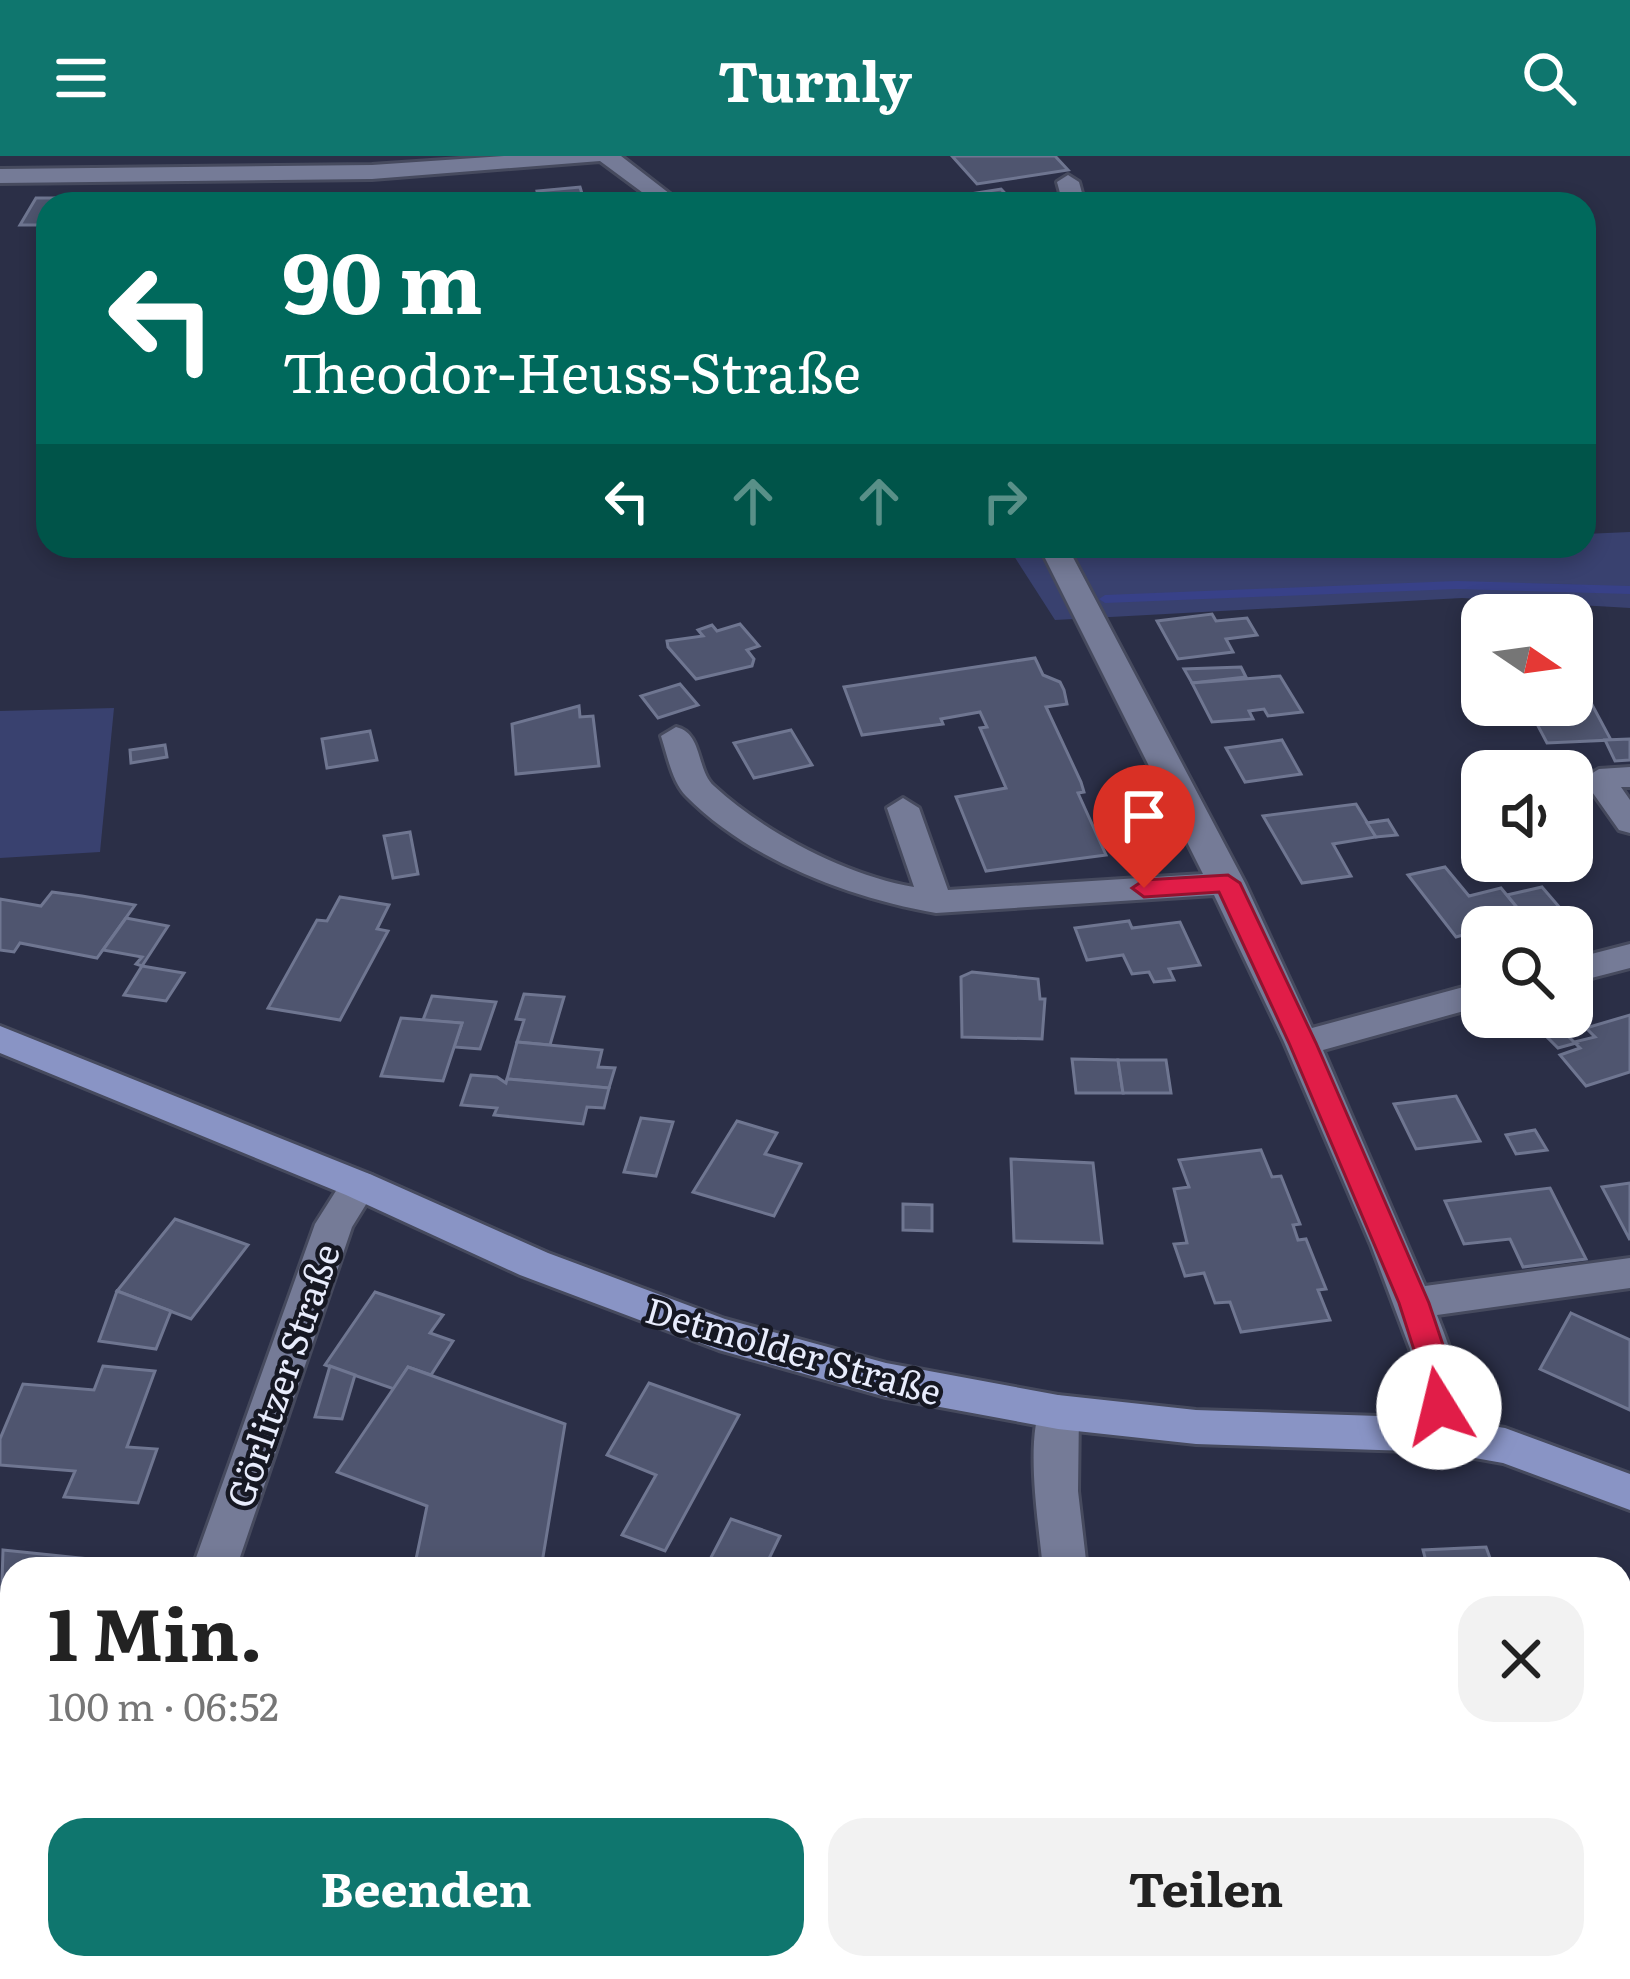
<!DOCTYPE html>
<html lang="de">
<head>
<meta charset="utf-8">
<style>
  :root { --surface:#fff; --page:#f2f2f2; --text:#222; --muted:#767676; --accent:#0f766e }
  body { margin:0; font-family:Literata,serif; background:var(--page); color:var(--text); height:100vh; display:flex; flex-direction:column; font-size:45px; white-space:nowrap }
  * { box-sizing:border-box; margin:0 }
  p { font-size:39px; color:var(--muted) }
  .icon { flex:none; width:66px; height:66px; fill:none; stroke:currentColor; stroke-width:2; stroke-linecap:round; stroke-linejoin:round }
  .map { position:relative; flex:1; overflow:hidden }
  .side { position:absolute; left:0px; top:1401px; width:1632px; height:423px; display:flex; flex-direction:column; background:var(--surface); border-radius:36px 36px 0 0; box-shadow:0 6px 18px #0003 }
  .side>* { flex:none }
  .guide { position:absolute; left:36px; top:36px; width:1560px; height:366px; border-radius:36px; box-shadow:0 6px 18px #0003; background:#00695c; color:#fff; overflow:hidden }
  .needle { width:78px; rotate:103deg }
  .fabs { position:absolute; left:1461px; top:438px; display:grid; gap:24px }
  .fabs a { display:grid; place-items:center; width:132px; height:132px; border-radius:24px; background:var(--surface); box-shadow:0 6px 18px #0003; font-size:60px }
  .pin { position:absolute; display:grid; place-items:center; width:102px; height:102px; color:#fff; margin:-123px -51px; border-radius:50% 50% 50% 0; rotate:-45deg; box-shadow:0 0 12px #0007 }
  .pin .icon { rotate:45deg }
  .me { position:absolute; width:132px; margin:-66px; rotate:351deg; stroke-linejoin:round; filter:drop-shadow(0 0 9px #0008) }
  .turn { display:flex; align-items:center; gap:42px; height:252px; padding:0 48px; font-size:54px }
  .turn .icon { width:156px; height:156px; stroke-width:2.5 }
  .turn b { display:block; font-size:84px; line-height:102px }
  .lanes { display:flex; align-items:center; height:114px; padding:0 48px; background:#0003; justify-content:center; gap:60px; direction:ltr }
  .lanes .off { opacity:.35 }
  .round { display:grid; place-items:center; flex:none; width:126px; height:126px; border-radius:36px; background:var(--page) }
  .headline { display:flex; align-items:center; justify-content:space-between; height:204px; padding:0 48px }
  h1 { font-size:72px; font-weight:700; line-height:90px }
  .button { display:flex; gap:24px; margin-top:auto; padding:24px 48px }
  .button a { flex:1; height:138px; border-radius:36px; background:var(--accent); color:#fff; font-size:48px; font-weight:700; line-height:138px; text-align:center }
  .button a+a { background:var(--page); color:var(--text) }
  header { display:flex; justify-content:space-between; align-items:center; height:156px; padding:0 48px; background:var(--accent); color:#fff; font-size:54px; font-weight:700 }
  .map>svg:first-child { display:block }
  .green { fill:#39416f }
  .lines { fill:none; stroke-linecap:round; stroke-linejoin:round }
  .stream { fill:#384188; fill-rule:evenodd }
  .building { fill:#4f556f; stroke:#6f7691; stroke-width:3 }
  .minor-casing { stroke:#464a5e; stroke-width:6 }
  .major-casing { stroke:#464a5e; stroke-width:6 }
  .minor { fill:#757b97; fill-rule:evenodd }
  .major { fill:#8994c5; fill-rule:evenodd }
  .route { fill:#e11d48; stroke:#92132f; stroke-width:3 }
  .labels { text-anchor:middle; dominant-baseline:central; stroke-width:9; stroke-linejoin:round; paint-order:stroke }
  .street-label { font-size:36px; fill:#e8ecfc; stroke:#161823 }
</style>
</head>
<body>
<header><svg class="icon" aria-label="menu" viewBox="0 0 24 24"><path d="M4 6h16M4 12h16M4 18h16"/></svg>Turnly<svg class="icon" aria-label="search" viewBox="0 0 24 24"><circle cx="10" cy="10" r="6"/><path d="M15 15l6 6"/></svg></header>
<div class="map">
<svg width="1630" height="1823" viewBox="0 0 1630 1823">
  <rect width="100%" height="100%" fill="#2b2f47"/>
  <!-- green -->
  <g class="green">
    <path d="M1630,376V452L1462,442L1055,464L1012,397L1211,390H1584V378Z"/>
    <path d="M114,552L100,696L0,702V555Z"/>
  </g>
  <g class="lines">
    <!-- stream -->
    <path class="stream" d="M1457,425L1630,430V438L1457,433L1105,447L1099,443L1105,439Z"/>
  </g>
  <!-- building -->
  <g class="building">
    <path d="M952,0H1055L1068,14L977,28Z"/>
    <path d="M580,31L585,48H540L537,35Z"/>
    <path d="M1001,33L1015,48H942L938,43Z"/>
    <path d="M344,38L341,48H279L281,40Z"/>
    <path d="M36,42H81L77,48H48V69H20Z"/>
    <path d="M1212,458L1216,465L1247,462L1257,479L1226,483L1233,496L1178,503L1157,465Z"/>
    <path d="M740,468L759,490L747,494L754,503L752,510L696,523L668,491L667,485L703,480L698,474L712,469L717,475Z"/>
    <path d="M1035,502L1043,519L1060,526L1064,534L1067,548L1046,551L1081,626L1084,636L1078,637L1106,699L986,715L956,641L1006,632L980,572L987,571L980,556L941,563L943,568L862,579L844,531Z"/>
    <path d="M1241,511L1246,521L1192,527L1184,513Z"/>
    <path d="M1280,520L1302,556L1268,560L1264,553L1249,555L1253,563L1212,566L1192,527Z"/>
    <path d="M680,528L698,549L658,562L641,540Z"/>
    <path d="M1572,528H1581L1611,584L1547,587L1527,549H1572Z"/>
    <path d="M579,550L580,561L593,560L599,610L516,618L512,568Z"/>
    <path d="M791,574L812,609L754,622L734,587Z"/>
    <path d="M370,575L377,604L327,612L322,583Z"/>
    <path d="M1630,583V604L1615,605L1605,584Z"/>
    <path d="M1282,584L1301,618L1245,626L1226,592Z"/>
    <path d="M165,589L167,601L131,607L130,594Z"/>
    <path d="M1356,648L1376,681L1333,688L1351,720L1302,727L1263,660Z"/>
    <path d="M1388,664L1397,679L1376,681L1367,667Z"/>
    <path d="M410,676L418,718L393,722L384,680Z"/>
    <path d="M1445,711L1469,740L1501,732L1533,771H1482V793L1470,777L1456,781L1408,719Z"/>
    <path d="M1542,731L1573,767L1533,771L1507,739Z"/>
    <path d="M52,736L82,740L135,749L97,802L20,787L14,796L0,794V743L41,750Z"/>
    <path d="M340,741L389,749L377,773L388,775L340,864L268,852L317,764L327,765Z"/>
    <path d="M126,762L168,770L142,810L136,808L142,801L103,794Z"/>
    <path d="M1129,765L1132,772L1180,766L1200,809L1169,813L1174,824L1154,826L1149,816L1132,818L1123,799L1087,804L1075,772Z"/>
    <path d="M142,810L184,817L166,845L124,839Z"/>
    <path d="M972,816L1038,823L1040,843H1045L1042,883L962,881L961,821Z"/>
    <path d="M524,838L564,841L550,889L517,886L524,864L516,863Z"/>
    <path d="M432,840L496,846L480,893L454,891L462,867L423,864Z"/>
    <path d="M1630,859V916L1586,930L1560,899L1580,892L1574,886L1595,881L1586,872Z"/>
    <path d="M401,862L462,867L443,925L381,920Z"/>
    <path d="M1551,863L1574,886L1576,887L1558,892L1535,869Z"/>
    <path d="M517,886L602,894L598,911L615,912L609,932L507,923Z"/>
    <path d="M1072,903L1118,904L1123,937H1076Z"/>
    <path d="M1118,904H1166L1171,937H1123Z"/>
    <path d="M471,919L497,921L506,927L507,923L609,932L604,952L587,951L583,968L494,959L497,952L461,949Z"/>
    <path d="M1456,940L1480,985L1416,993L1394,948Z"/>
    <path d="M641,962L673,966L656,1020L624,1016Z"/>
    <path d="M737,965L777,977L765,998L801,1008L774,1060L693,1036Z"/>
    <path d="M1535,974L1547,994L1516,998L1506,979Z"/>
    <path d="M1261,994L1272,1021L1281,1020L1300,1068L1293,1069L1298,1084L1306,1083L1326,1133L1318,1134L1330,1164L1241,1176L1230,1146L1215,1147L1204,1117L1185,1120L1174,1088L1187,1087L1174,1033L1189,1031L1179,1004Z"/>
    <path d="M1011,1003L1093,1007L1102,1087L1014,1085Z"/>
    <path d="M1630,1027V1084L1602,1031Z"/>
    <path d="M1550,1032L1586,1103L1523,1111L1510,1083L1464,1088L1445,1045Z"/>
    <path d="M903,1048L932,1049V1075L903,1074Z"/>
    <path d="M175,1063L248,1089L191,1163L117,1135Z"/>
    <path d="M117,1135L171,1155L156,1193L99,1185Z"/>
    <path d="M375,1136L443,1159L430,1177L453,1185L431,1219L408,1211L394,1233L325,1209Z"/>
    <path d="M1571,1157L1630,1184V1254L1540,1213Z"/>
    <path d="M103,1210L155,1215L127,1291L157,1293L138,1347L64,1341L75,1315L0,1309V1283L23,1228L94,1234Z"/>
    <path d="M330,1210L355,1219L342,1263L315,1261Z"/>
    <path d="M408,1211L565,1268L541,1413H414L427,1350L337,1316Z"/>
    <path d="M649,1227L739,1259L665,1395L622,1379L656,1319L607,1299Z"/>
    <path d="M731,1363L780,1380L764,1413H705Z"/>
    <path d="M1486,1391L1494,1413H1428L1423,1394Z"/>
    <path d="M3,1394L119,1406L116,1413H12V1490L0,1489Z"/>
    <path d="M1620,1492H1630V1542L1620,1543Z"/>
    <path d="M0,1560L12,1561V1690L7,1703L0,1702Z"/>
    <path d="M1620,1577L1630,1593V1634L1620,1637Z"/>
    <path d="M154,1812H334L331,1823H150Z"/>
    <path d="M941,1812H1048L1049,1823H942Z"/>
    <path d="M941,1814L942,1823H878V1816Z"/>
  </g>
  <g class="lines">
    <!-- minor casing -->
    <g class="minor-casing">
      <g id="minor">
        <path d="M504,0H621L683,48H658L600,5L372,23L0,27V13L372,9Z"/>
        <path d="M1068,19L1079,26L1085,48H1063L1057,26Z"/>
        <path d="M1039,390H1067L1245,727L1312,872L1482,826V850L1323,894L1425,1130L1630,1102V1132L1437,1159C1452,1197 1475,1253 1456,1291L1441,1296L1426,1291L1420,1279L1418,1222L1410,1193L1371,1089L1284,886L1214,739L936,757C850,742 749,704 686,640C672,626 667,598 661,580L676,571C703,577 696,614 714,630C765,677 846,719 914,731L887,652L903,642L919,652L948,734L1203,718Z"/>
        <path d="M1630,611V631H1621L1630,644V677L1619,674L1583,623L1599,613Z"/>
        <path d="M1630,788V812L1572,827V803Z"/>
        <path d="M359,1015L372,1019L378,1029L352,1071L236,1413H192L315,1068L346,1019Z"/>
        <path d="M1058,1239L1073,1244L1079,1256L1078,1335L1087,1413H1043C1039,1369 1024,1283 1043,1244Z"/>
        <path d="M1630,1649V1695L1620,1699V1653Z"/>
        <path d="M50,1812H100L96,1823H46Z"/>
        <path d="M1105,1812H1155L1157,1823H1107Z"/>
      </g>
    </g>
    <!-- major casing -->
    <g class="major-casing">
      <path id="major" d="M0,870L372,1019L548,1097L725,1163L886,1207L1058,1239L1196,1254L1441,1262L1505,1272L1630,1318V1354L1503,1307L1441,1296L1196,1288L1058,1273L886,1241L719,1194L520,1119L346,1039L0,897Z"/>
    </g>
    <!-- minor -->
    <use href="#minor" class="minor"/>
    <!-- major -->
    <use href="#major" class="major"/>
  </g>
  <!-- route -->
  <path class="route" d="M1228,719L1240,727L1316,887L1429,1147L1454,1222L1455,1251L1450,1260L1439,1264L1428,1260L1423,1222L1399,1147L1289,887L1219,736L1144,741L1132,732L1144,724Z"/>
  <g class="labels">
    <!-- street labels -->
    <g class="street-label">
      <text transform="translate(794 1193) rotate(16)">Detmolder Straße</text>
      <text transform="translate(281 1219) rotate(-71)">Görlitzer Straße</text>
    </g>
  </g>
</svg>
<div class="fabs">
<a><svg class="needle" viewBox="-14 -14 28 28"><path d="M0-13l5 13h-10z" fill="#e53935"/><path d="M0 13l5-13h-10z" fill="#767676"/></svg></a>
<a><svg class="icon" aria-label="sound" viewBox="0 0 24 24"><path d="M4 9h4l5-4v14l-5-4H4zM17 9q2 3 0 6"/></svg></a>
<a><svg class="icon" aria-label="search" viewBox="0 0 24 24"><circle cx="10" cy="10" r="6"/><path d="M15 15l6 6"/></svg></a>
</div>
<div class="pin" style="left:1144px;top:732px;background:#d93025"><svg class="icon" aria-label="arrive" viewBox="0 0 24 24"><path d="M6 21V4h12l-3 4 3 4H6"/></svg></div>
<svg class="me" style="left:1439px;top:1251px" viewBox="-20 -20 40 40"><circle r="19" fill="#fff"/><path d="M0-13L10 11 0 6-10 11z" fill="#e11d48"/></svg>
<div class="guide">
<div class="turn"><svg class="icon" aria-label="left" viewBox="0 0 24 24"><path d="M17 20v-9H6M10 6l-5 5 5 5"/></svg><div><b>90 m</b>Theodor-Heuss-Straße</div></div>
<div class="lanes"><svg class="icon" aria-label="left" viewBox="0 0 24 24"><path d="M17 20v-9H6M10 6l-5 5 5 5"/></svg><svg class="icon off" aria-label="ahead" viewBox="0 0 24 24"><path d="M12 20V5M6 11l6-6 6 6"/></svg><svg class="icon off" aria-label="ahead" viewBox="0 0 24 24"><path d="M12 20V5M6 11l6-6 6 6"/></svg><svg class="icon off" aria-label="right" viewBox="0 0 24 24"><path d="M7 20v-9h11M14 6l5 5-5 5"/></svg></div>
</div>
<section class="side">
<div class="headline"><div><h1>1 Min.</h1><p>100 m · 06:52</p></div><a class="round"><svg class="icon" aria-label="close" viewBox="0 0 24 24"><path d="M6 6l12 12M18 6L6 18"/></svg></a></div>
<div class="button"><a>Beenden</a><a>Teilen</a></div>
</section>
</div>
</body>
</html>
